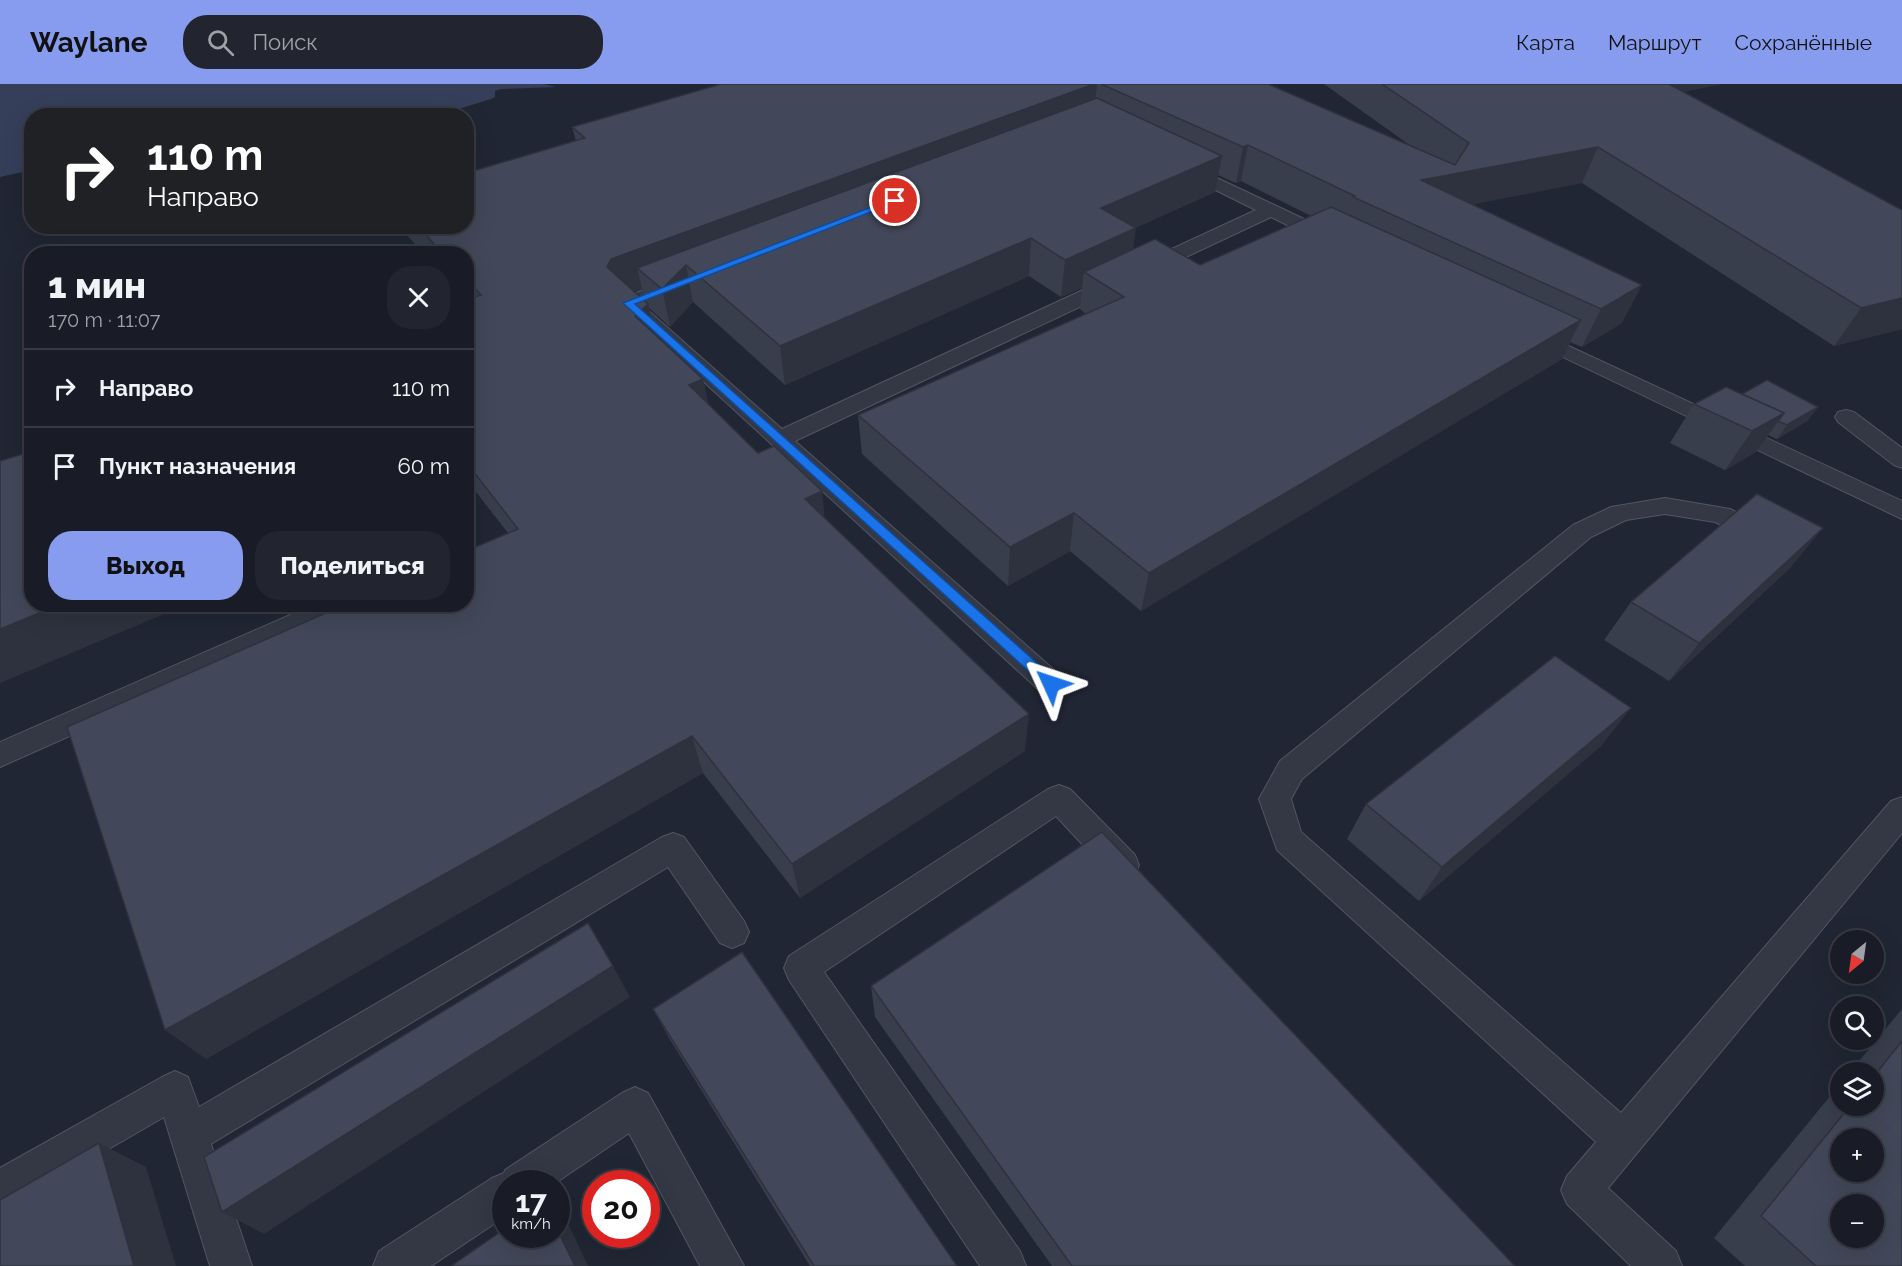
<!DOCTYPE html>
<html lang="ru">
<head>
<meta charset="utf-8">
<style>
  :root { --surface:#191c27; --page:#22252f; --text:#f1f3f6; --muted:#9fa1a7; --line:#373a44; --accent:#879cee }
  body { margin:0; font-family:Raleway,sans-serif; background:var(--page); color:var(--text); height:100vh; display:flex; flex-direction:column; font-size:22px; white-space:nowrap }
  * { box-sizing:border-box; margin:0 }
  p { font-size:20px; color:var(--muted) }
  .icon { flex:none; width:33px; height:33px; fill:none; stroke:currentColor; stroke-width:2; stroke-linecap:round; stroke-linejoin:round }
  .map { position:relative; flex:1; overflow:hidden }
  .panel { position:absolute; left:24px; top:162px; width:450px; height:366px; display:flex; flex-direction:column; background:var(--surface); border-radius:24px; box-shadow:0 6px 24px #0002,0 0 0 2px var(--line) }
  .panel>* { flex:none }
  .guide { position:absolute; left:24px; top:24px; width:450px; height:126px; border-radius:24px; box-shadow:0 6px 24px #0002,0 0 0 2px var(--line); background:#202124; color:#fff; overflow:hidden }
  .needle { width:39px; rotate:209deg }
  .buttons { position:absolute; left:1830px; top:846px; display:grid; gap:12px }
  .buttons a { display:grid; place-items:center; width:54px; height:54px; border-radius:50%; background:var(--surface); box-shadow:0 6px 24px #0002,0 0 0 2px var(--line); font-size:30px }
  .speed { position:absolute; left:492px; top:1086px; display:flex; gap:12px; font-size:30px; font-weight:700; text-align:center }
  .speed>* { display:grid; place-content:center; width:78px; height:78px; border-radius:50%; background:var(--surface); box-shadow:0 6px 24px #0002,0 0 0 2px var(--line); line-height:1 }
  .speed small { font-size:15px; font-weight:400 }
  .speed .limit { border:9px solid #d22; background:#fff; color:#111 }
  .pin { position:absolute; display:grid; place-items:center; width:51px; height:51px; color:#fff; margin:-26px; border:3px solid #fff; border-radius:50%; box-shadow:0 2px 6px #0007 }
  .me { position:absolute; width:66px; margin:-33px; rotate:312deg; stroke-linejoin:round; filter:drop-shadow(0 0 4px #0008) }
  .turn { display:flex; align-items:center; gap:21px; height:126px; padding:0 24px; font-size:27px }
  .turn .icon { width:78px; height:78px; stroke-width:2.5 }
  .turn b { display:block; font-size:42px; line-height:51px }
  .round { display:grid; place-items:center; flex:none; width:63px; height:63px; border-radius:24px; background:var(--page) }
  .summary { display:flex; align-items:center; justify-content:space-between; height:102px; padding:0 24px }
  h1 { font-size:36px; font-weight:800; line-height:45px }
  .button { display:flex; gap:12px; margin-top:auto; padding:12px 24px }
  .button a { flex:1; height:69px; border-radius:24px; background:var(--accent); color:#111; font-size:24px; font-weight:800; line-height:69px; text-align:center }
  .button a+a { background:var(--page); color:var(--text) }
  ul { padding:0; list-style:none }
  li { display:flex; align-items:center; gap:18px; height:78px; padding:0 24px; border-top:2px solid var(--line) }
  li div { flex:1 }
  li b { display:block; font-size:22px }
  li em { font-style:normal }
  header { display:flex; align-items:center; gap:36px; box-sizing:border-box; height:84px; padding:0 30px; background:var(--accent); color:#111 }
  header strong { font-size:28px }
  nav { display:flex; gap:33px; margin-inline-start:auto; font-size:21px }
  .search { width:420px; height:54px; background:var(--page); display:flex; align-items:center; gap:15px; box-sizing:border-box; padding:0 21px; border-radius:24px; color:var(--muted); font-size:22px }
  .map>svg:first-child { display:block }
  .water { fill:#363f5a }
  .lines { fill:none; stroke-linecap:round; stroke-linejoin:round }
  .service-casing { stroke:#525563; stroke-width:2 }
  .service { fill:#343845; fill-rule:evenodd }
  .wall { fill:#393e4d; fill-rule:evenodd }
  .shaded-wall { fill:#2e323e }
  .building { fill:#424859; stroke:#2e323e; stroke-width:1.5; fill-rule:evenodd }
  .route { fill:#1a73e8; stroke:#114b97; stroke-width:1.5 }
</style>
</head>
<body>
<header>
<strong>Waylane</strong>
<div class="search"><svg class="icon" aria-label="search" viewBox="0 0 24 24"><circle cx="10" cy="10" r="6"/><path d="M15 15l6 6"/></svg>Поиск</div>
<nav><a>Карта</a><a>Маршрут</a><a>Сохранённые</a></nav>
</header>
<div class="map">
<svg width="1902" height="1182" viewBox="0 0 1902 1182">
  <rect width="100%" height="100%" fill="#212634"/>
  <!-- water -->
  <path class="water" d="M0,0H544L556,3L501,5L495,7V13L491,15L439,31L32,32L31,86L0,93Z"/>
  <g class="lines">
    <!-- service casing -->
    <g class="service-casing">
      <g id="service">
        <path d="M1181,77L1338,151L1340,155L1338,159H1324L1271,133L795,357L1061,592L1065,600L1061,608L1051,611L1041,608L618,219L621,215L672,195H686L689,199L686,203L642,221L782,345L1256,126L1175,86L1172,82L1175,78Z"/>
        <path d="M1530,244L1902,417V435L1523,254L1520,250L1523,246Z"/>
        <path d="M1846,326L1854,328L1902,364V384L1894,381L1838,338L1835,333L1838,328Z"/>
        <path d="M1665,414L1730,425L1770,446L1774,452L1770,458L1761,461L1715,438L1665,430L1626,436L1591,453L1302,695L1291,715L1301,748L1621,1029L1891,717L1902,713V749L1608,1104L1676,1167L1682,1182H1631L1567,1120L1561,1106L1567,1092L1596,1058L1277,766L1259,715L1280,677L1573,441L1611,423Z"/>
        <path d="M315,520H354L351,527L0,683V658Z"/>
        <path d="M1059,701L1070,705L1135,771L1139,781L1135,791L1123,795L1111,791L1056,732L824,888L1020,1167L1026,1182H980L789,896L784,884L789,872L1048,705Z"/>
        <path d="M673,749L684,753L744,837L749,848L744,859L732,864L720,859L668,783L211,1060L252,1182H210L164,1033L14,1120L0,1126V1084L162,993L175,987L188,993L199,1023L662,753Z"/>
        <path d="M635,1003L648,1009L744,1182H700L629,1049L554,1100H506V1132L431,1182H373L379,1167L492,1094L504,1089L505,1086L622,1009Z"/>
      </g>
    </g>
    <!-- service -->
    <use href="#service" class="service"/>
  </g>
  <!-- wall -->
  <g class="wall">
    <path d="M721,0H1268L1411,62L1324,0H1721L1683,8L1902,245L1834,262L1582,99L1472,120L1622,239L1582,263L1570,258L1562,275L1141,527L1070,467L1008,502L862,370L858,331L1086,230L1080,225L1082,204L1061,213L1029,192L785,301L693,218L670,243L649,224L655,251L703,295L708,320L825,435L1025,667L800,814L703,689L206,975L508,449L466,395V170H424L405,149L402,142H466L576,57L572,43ZM1218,91L1236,99L1241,97L1311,132L1200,181L1133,165L1135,144L1215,108ZM642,205L645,217L634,208Z"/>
    <path d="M1742,310L1818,323L1807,337L1777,355L1768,351L1756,368L1725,386L1670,359L1694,320Z"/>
    <path d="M1791,483L1669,597L1604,556L1631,518Z"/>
    <path d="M1602,661L1419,817L1347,755L1366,720Z"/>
    <path d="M871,902L1515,1182H1052L875,933Z"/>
    <path d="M653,925L957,1182H810L669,954Z"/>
    <path d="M1902,925V1182H1745L1714,1154L1840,1000V1022H1874V988H1850Z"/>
  </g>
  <!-- shaded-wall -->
  <g class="shaded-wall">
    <path d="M1094,0H1097L1094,33L686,181L693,218L670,243L662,205L637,184L642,205L620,213L607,183L611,175Z"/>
    <path d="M1668,0H1721L1662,12Z"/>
    <path d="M1248,61L1241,97L1236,99L1243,63Z"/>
    <path d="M1598,63L1582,99L1409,133L1421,96Z"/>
    <path d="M1222,72L1215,108L1097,161L1101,124Z"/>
    <path d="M1136,144L1131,181L1084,188L1082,204L1061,213L1065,176Z"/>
    <path d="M1031,154L1029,192L785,301L780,262Z"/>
    <path d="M1642,201L1622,239L1582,263L1601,225Z"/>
    <path d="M1902,214V245L1834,262L1861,224Z"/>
    <path d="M648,220L657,258L635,232Z"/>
    <path d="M1581,236L1562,275L1141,527L1149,489Z"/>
    <path d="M703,295L711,334L689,301Z"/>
    <path d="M1818,323L1807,337L1777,355L1787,341Z"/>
    <path d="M1784,329L1756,368L1725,386L1752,347Z"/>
    <path d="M822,407L826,446L805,415Z"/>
    <path d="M1074,429L1070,467L1008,502L1010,463Z"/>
    <path d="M1823,444L1791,483L1669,597L1699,559Z"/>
    <path d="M61,520H188L0,599V545Z"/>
    <path d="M1631,624L1602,661L1419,817L1442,783Z"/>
    <path d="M1029,630L1025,667L800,814L792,780Z"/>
    <path d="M692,652L703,689L206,975L165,946Z"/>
    <path d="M613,882L630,913L264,1150L222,1128Z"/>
    <path d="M99,1059L146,1083L176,1182H134Z"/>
    <path d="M556,1129L568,1139L588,1182H575L556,1143Z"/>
  </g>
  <!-- building -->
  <g class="building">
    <path d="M721,0H1094L611,175L607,183L648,220L635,232L703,295L689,301L758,369L774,362L822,407L805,415L1029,630L792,780L692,652L165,946L67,643L346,520H466V467L518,445L466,378V216L481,211L466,195V170H443L418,142H466V89L585,54L572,43Z"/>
    <path d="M1101,0H1268L1455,81L1469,59L1382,0H1669L1902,126V214L1861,224L1598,63L1421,96L1642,201L1601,225L1353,113L1355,112L1248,61L1243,63Z"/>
    <path d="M1097,14L1222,72L1101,124L1136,144L1065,176L1031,154L780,262L686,181L662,205L637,184Z"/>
    <path d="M1331,123L1581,236L1149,489L1074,429L1010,463L858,331L1124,213L1084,188L1155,155L1200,181Z"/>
    <path d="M1767,296L1818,323L1787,341L1778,337L1784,329L1742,310Z"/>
    <path d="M1726,303L1784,329L1752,347L1694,320Z"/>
    <path d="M32,367V520H61L0,545V377Z"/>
    <path d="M1757,410L1823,444L1699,559L1631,518Z"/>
    <path d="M1555,572L1631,624L1442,783L1366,720Z"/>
    <path d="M1102,748L1515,1182H1072L871,902Z"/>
    <path d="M588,839L613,882L222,1128L204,1073Z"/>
    <path d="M742,868L957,1182H814L653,925Z"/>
    <path d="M1902,957V1182H1816L1761,1132L1850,1022H1874V992ZM1840,1054H1874V1088H1840ZM1840,1120H1874V1154H1840Z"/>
    <path d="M99,1059L134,1182H0V1116Z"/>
    <path d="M556,1143L575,1182H451L506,1144V1150H556Z"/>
  </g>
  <!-- route -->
  <path class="route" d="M892,115L899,117L635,220L1056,596L1058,600L1056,603H1046L623,219Z"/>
</svg>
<div class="buttons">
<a><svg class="needle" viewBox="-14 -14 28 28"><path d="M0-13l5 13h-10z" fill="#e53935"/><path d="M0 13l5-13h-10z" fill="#9fa1a7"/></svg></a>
<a><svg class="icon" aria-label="search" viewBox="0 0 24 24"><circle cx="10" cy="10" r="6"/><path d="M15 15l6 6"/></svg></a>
<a><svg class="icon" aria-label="layers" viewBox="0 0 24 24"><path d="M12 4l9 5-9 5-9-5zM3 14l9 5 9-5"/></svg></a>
<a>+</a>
<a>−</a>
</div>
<div class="speed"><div>17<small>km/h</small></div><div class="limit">20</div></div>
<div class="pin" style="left:895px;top:117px;background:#d93025"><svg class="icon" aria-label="arrive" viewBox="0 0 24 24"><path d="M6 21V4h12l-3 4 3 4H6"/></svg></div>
<svg class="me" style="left:1051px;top:600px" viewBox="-20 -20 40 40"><path d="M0-17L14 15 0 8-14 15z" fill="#1a73e8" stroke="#fff" stroke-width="4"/></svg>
<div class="guide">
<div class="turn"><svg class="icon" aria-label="right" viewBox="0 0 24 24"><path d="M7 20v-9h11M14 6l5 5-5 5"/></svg><div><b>110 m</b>Направо</div></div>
</div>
<section class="panel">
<div class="summary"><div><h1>1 мин</h1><p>170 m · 11:07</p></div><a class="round"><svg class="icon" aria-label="close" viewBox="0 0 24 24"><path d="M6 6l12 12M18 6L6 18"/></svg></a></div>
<ul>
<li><svg class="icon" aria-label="right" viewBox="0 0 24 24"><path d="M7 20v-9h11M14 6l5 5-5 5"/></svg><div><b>Направо</b></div><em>110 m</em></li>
<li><svg class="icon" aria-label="arrive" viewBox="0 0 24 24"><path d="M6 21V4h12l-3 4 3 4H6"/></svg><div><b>Пункт назначения</b></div><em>60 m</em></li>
</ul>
<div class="button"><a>Выход</a><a>Поделиться</a></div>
</section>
</div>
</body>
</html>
